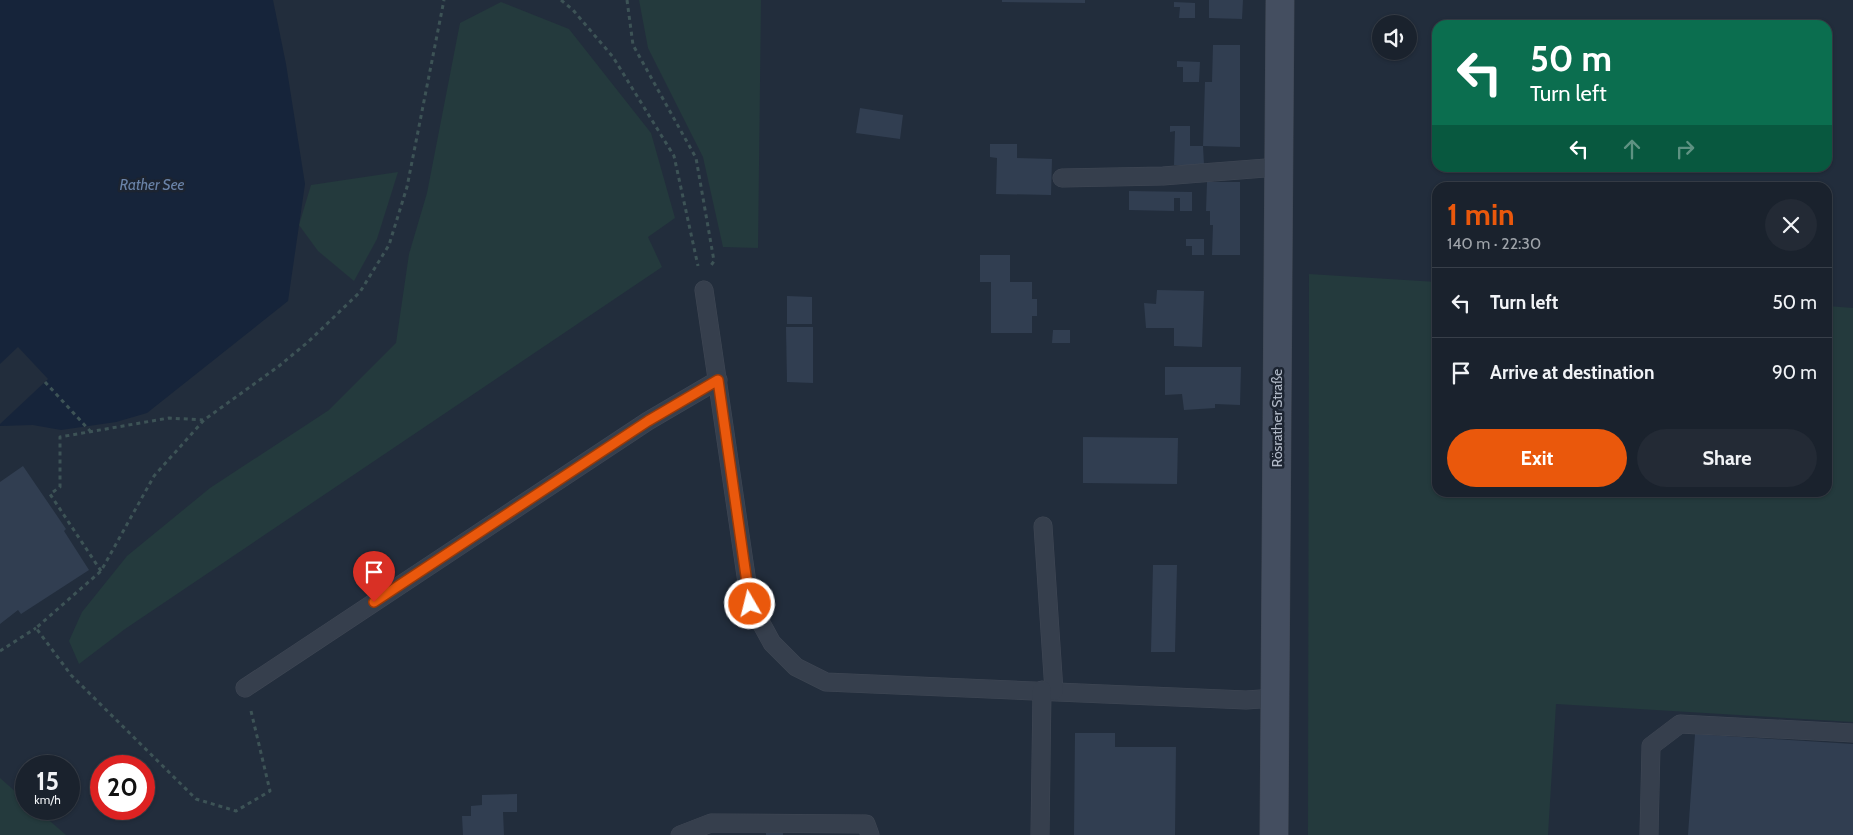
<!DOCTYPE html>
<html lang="en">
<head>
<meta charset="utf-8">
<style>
  :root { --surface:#1a222d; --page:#232a35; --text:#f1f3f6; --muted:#9fa4aa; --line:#383f49; --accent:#ea580c }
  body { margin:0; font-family:Cabin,sans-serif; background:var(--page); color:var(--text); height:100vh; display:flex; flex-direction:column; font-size:19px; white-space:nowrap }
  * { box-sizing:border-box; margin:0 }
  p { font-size:16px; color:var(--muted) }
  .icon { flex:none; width:28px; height:28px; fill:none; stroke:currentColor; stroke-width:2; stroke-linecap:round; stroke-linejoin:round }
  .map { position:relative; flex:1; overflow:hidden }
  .details { position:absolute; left:1432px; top:182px; width:400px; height:315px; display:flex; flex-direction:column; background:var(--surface); border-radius:15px; box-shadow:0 1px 4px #0004,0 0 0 1px var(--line) }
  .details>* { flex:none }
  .guide { position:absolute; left:1432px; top:20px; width:400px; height:152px; border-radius:15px; box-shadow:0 1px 4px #0004,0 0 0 1px var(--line); background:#0b6e4f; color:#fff; overflow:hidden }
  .controls { position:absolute; left:1372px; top:15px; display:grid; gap:10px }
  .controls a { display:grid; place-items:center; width:45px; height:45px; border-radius:50%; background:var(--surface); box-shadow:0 1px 4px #0004,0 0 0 1px var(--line); font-size:25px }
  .speed { position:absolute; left:15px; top:755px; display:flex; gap:10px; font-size:25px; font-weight:700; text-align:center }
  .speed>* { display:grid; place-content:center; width:65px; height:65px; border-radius:50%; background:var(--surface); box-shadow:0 1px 4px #0004,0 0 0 1px var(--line); line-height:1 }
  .speed small { font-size:12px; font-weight:400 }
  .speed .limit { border:8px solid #d22; background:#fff; color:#111 }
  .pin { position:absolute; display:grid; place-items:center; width:42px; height:42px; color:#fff; margin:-51px -21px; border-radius:50% 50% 50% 0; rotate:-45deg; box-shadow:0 0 5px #0007 }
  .pin .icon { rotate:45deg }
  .me { position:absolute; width:55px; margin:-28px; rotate:352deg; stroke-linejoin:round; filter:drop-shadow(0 0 4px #0008) }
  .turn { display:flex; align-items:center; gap:18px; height:105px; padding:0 15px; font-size:22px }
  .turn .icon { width:65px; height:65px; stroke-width:2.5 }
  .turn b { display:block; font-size:35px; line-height:42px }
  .lanes { display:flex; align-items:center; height:48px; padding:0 15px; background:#0003; justify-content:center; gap:25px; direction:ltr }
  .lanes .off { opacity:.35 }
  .round { display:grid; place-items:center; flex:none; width:52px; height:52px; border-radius:26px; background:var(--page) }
  .head { display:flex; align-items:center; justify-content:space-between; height:85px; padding:0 15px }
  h1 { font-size:30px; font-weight:700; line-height:38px; color:var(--accent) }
  .primary-button { display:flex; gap:10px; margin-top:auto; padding:10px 15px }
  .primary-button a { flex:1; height:58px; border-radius:30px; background:var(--accent); color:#fff; font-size:20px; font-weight:700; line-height:58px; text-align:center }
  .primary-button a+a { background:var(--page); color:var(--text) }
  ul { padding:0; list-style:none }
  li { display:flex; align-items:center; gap:15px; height:70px; padding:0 15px; border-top:1px solid var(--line) }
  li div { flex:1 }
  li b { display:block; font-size:19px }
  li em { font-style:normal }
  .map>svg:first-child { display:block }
  .green { fill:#243a3d }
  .water { fill:#16243a }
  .pier { fill:#222d3c }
  .building { fill:#313e51 }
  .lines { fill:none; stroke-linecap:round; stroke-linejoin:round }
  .service-casing { stroke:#404855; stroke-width:19 }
  .secondary-casing { stroke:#404855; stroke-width:29 }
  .path { stroke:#3d5356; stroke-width:3; stroke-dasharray:4 4; stroke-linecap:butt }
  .service { stroke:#363f4d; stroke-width:18 }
  .secondary { stroke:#444e60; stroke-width:28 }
  .route-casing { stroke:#983908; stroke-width:12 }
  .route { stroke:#ea580c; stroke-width:9 }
  .labels { text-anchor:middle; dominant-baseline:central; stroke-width:5; stroke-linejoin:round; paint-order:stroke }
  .street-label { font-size:14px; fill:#b2bac8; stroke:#1c2431 }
  .water-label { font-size:15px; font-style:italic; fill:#6a83a8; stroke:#1c2431 }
</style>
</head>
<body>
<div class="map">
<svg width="1853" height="835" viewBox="0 0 1853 835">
  <rect width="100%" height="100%" fill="#222d3c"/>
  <!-- green -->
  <g class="green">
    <path d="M639,0H761L758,248L723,247L703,157L648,48Z"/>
    <path d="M501,2L569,29L651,133L675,218L648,237L662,267L125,629L79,664L69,641L82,612L127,556L210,488L329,410L396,343L409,254L427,193L460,23Z"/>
    <path d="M398,172L377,239L354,281L318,251L299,225L311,185Z"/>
    <path d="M1309,274L1437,282L1438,492H1828V306L1853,308V722L1556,704L1548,835H1308Z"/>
    <path d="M0,778L26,801V809H36L66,835H0Z"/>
  </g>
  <!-- water -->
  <path class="water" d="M0,0H273L286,64L305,184L288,301L147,413L116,422L61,430L33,425L0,426Z"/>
  <!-- pier -->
  <path class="pier" d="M18,347L48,379L0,424V364Z"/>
  <!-- building -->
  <g class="building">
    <path d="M1002,0H1085V3L1002,2Z"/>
    <path d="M1209,0H1243L1242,19L1209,18Z"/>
    <path d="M1174,2L1195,3V18H1179L1180,7H1174Z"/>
    <path d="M1213,45H1240V147L1203,146L1205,82H1212Z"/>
    <path d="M1177,61L1200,62L1199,82H1183V67H1177Z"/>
    <path d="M860,108L903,115L900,139L856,133Z"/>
    <path d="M1170,126H1190V146H1203L1204,165H1174L1175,131L1170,132Z"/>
    <path d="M990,144H1017V158L1052,159L1051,195L996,194L997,158L990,157Z"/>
    <path d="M1207,182H1240V255H1212L1213,225H1210V211H1206Z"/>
    <path d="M1129,191L1192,192V211H1180V198H1174V211L1129,210Z"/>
    <path d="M1186,239H1204V255H1192V246H1186Z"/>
    <path d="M980,255H1010V282H1032V299H1037V316H1032V333H991V282H980Z"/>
    <path d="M1157,290L1204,291L1202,347L1174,346V328H1146L1144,303L1156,304Z"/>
    <path d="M787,296L812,297V324H787Z"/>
    <path d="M786,327H813V383L787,382Z"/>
    <path d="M1053,330H1070V343H1052Z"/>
    <path d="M1165,367H1241L1240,405L1215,404V408L1184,410L1182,394L1165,395Z"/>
    <path d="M1083,437L1178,438L1177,484L1083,483Z"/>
    <path d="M23,466L66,529L64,531L89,570L21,614L18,610L0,624V482Z"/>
    <path d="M1153,565H1177L1175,652H1151Z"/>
    <path d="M1075,733H1115V747H1176L1175,835H1074Z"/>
    <path d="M1695,734L1853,744V835H1688Z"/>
    <path d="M517,794V812H503L504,835H463L462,816H471V806L482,805V795Z"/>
    <rect x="766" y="833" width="17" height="2"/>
  </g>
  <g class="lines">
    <!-- service casing -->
    <g class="service-casing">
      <g id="service">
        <path d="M1062,178L1163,176L1279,167"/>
        <path d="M704,290L750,603L772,643L796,667L826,682L1246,700L1275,698"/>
        <path d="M1043,526L1054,691"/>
        <path d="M245,688L648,421L718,380"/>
        <path d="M680,835L711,823L866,824L870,835"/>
        <path d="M1040,835L1042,690"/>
        <path d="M1649,835L1651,746L1680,724L1853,733"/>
      </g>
    </g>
    <!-- secondary casing -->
    <g class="secondary-casing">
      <path id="secondary" d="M1274,835L1280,0"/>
    </g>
    <!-- path -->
    <g class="path">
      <path d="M561,0L573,10L613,57L674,156L698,266"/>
      <path d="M627,0L633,45L696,158L714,261L710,267"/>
      <path d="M45,382L91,432"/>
      <path d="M101,571L50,494L60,487V437L169,418L203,420"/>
      <path d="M0,651L36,628"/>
      <path d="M251,711L270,791L236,811L196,799L71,675L36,628L101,571L154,476L204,420L279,366L308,342L360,292L389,245L407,187L444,0"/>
    </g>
    <!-- service -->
    <use href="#service" class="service"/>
    <!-- secondary -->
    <use href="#secondary" class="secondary"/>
  </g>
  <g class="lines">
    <!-- route casing -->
    <g class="route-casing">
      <path id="route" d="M374,602L648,421L718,380L750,604"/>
    </g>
    <!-- route -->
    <use href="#route" class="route"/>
  </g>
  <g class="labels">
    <!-- street labels -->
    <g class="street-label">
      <text transform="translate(1277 418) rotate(-90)">Rösrather Straße</text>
    </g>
    <!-- water labels -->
    <g class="water-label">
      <text x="152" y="185">Rather See</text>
    </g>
  </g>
</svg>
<div class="controls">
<a><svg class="icon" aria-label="sound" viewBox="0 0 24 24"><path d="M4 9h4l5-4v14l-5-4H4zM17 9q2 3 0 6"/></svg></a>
</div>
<div class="speed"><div>15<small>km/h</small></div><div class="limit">20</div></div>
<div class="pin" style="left:374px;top:602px;background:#d93025"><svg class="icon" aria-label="arrive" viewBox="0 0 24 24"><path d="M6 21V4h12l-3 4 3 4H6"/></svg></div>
<svg class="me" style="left:750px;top:604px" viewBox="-20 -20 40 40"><circle r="17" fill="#ea580c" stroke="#fff" stroke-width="3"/><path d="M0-11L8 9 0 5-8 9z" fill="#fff"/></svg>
<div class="guide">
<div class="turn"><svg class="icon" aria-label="left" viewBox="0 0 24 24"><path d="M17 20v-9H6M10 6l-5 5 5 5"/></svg><div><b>50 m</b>Turn left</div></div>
<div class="lanes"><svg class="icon" aria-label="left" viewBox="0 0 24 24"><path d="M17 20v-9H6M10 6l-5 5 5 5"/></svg><svg class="icon off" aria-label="ahead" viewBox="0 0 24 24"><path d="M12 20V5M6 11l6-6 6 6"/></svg><svg class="icon off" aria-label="right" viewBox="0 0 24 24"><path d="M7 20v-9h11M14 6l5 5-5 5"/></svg></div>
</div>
<section class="details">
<div class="head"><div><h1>1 min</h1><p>140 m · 22:30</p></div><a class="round"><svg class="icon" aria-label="close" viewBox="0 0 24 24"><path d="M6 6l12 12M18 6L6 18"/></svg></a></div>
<ul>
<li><svg class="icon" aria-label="left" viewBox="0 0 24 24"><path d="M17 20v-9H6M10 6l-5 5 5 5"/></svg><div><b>Turn left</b></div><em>50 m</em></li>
<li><svg class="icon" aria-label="arrive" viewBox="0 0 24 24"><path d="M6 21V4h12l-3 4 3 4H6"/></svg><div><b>Arrive at destination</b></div><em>90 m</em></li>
</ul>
<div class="primary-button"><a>Exit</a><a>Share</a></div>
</section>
</div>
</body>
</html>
